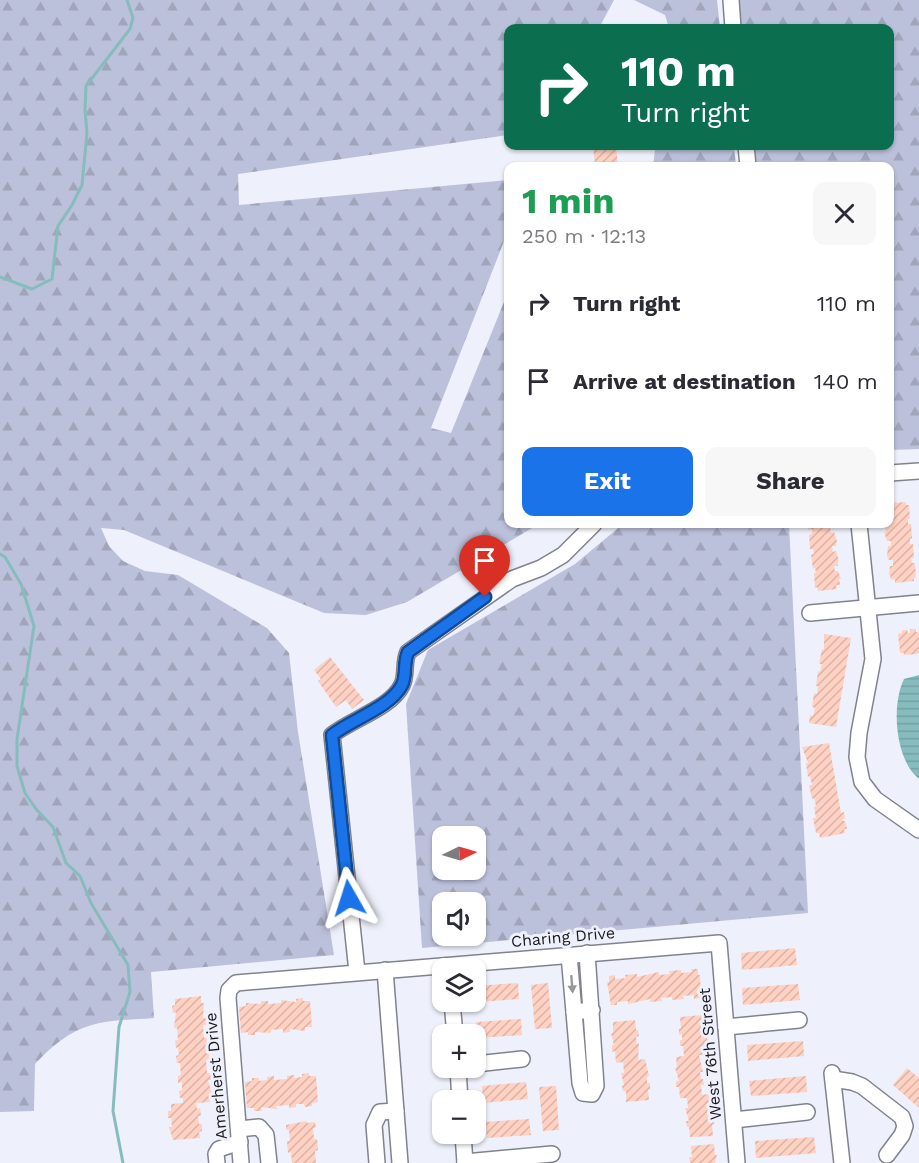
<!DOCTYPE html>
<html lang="en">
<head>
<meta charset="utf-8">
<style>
  :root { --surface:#fff; --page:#f7f7f7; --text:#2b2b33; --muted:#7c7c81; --accent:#1a73e8 }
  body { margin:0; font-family:"Work Sans",sans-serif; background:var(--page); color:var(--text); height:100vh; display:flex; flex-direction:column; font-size:22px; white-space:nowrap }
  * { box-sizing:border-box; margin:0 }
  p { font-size:20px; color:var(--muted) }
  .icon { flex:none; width:33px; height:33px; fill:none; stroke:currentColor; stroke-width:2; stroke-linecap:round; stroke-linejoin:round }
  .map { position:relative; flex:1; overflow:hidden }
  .details { position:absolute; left:504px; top:162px; width:390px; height:366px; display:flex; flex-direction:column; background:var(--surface); border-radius:12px; box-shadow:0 2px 4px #0004 }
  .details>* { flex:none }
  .hud { position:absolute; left:504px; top:24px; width:390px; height:126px; border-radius:12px; box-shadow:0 2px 4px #0004; background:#0b6e4f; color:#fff; overflow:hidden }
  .needle { width:39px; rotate:85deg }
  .tools { position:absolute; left:432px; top:826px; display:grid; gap:12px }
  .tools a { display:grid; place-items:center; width:54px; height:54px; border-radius:12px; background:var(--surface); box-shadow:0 2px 4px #0004; font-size:30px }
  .pin { position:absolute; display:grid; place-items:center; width:51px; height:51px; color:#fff; margin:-62px -26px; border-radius:50% 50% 50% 0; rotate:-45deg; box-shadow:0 0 6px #0007 }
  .pin .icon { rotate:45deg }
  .me { position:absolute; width:66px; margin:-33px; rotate:354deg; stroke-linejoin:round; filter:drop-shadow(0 0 4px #0008) }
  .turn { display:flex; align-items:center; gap:21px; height:126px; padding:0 18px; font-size:27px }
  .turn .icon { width:78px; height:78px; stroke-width:2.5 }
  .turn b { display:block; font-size:42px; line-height:51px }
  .round { display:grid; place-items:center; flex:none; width:63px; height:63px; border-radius:12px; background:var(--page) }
  .summary { display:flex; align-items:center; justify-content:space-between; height:102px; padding:0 18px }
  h1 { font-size:36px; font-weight:700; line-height:45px; color:#1e9e55 }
  .action { display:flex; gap:12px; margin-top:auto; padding:12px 18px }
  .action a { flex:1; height:69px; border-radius:12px; background:var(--accent); color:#fff; font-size:24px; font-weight:700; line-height:69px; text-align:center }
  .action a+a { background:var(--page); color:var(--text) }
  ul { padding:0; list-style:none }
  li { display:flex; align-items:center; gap:18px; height:78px; padding:0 18px }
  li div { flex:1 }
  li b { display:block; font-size:22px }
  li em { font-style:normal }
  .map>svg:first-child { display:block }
  .forest { fill:url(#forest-firs); fill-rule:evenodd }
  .water { fill:url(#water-rules) }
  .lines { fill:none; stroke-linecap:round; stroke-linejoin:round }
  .stream { stroke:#87bcbe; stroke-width:3 }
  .building { fill:url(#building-hatch) }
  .minor-casing { stroke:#81838c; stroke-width:18 }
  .minor { stroke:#fff; stroke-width:15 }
  .oneway { fill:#98989a }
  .route-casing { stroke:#114b97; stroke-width:15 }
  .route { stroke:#1a73e8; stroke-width:10 }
  .labels { text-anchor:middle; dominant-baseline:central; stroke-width:6; stroke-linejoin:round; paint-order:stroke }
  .street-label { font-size:16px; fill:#191a1e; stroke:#eef0fb }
</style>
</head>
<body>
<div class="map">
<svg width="919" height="1163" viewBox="0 0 919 1163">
  <defs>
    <pattern id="forest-firs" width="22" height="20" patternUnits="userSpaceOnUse" patternTransform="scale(1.5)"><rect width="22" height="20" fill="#bcc1db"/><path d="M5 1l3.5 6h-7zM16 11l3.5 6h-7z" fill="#a1a5bc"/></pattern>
    <pattern id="water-rules" width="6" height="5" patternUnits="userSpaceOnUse" patternTransform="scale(1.5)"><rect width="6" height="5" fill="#87bcbe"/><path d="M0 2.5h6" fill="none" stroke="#74a1a3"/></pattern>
    <pattern id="building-hatch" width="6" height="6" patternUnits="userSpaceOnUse" patternTransform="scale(1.5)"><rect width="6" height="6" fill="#ffd1c3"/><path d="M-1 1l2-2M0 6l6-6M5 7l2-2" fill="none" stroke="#dab3a7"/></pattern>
  </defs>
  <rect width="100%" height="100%" fill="#eef0fb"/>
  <!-- forest -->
  <g class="forest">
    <path d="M0,0H614L599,28H508V135L238,174L239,205L508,180V231L431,428L451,433L508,292V524H539L407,602L366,615L324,613L124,530L101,528L109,546L123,561L145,571L178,575L267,628L289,653L298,732L334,955L151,972L154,1018C134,1020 111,1019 92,1025C69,1031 51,1047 35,1064L34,1111L0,1112Z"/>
    <path d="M634,0H717L720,28H669L665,15Z"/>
    <path d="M738,0H919V449L890,450V166H754L752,146H890V28H741Z"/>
    <path d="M660,146H734L736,166H653L655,150Z"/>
    <path d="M623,524H789L808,913L422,948L406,704L428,650L575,564ZM442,837H476V870H442ZM442,903H476V936H442Z"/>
  </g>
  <!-- water -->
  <path class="water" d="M919,675V779C895,760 891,705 904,679Z"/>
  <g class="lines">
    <!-- stream -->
    <g class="stream">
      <path d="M0,277L32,289L52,279L58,226L72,205L82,185L87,133L85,110L86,86L130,29L133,18L127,0"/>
      <path d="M0,554L5,557L21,584L34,626L17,739V766L25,793L36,809L53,827L66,863L80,876L91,903L128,965L130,992L119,1027L113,1111L123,1163"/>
    </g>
  </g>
  <!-- building -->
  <g class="building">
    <path d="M593,146H616L618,166H595Z"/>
    <path d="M906,502V505H909L910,519H908V524H911L912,538L910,539V544H913L914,558H911L912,563H915L916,577L914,578V581L895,583V579L891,580L890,575H889L890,566H893V560H889L887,556L888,546H891V541H887L884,532H886L885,527L889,526L890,503Z"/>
    <path d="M808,524H833L834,526L830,527L831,533L834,532L837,541L836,546H832L833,552L836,551L839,561H838V566H834L835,571H838L841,579H839L840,585H836L837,589L818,591L817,587L815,588L814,573H816L815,568L813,569L811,554H814L813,549H810L809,535L812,534V529L808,530Z"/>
    <path d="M910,629H916V632H919V651L918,654L904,655V653H900L898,634L902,633V630H907L908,633H910Z"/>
    <path d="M824,634L851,638L836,727L809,723L810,715L813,716L815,708L812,707L814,693L817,694L818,686H816L818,671L820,672L822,664H819L822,649L824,650Z"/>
    <path d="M330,657L364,700L352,709L346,700L336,707L318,681L321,679L314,670Z"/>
    <path d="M829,743L841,813L844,812L845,819H843V821H845L847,829H844L845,833L820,838L819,833H816L813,818H816L814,807L816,806L814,798L812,799L809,785H812L810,776L808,777L806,763H808L802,747Z"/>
    <path d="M795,948L797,965L742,970L741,953Z"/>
    <path d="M691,969H698V975H700L701,998L694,999V995L683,996L684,999L672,1000V997L661,998L662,1001L650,1002V999L628,1004V1001L617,1002V1005H611L607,982H609V976L615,975V979L626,978L625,975L637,974V977L659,972V975L670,974L669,971L681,970V973L692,972Z"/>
    <path d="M518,983L519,999L476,1002V986Z"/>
    <path d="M548,983L552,1028L535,1029L531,985Z"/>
    <path d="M798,984L800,1000L743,1005L742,988Z"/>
    <path d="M201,996V1003H204L203,1018H206L207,1025H203L204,1038H207L206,1053H209V1060H206L207,1073H211V1080H208L212,1095H209L210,1102L196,1103L197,1109L200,1108L201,1116H198L199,1124H202V1131L199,1132L200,1138L173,1140L169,1127H172L171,1118H168V1111H171V1104L183,1103V1098H180L179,1091L182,1090V1082L178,1083V1076L181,1075L180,1063H177L176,1056L179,1055L178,1047L176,1048L175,1041L178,1040L177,1028H174L176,1012L173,1013L172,1006L175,1005V999Z"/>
    <path d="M303,998V1001H310L312,1027H305V1031L290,1029V1032L283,1033V1029L271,1030V1033L255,1032V1035H248V1032L241,1033L239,1007L246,1006V1003L261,1004V1001H268V1004L281,1003V1000L296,1002V999Z"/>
    <path d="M703,1015L704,1027H706L707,1032H704V1038H707L708,1044H705L706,1055H699L703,1072H700L701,1079H703L704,1085H701L702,1095L709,1094L710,1105H713V1111H710L711,1118H714V1124L712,1125L713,1136L690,1137L689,1127H687L686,1121H689L685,1108H688L687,1098H680L679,1087H676V1081H679L675,1068H677L676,1057L684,1056L683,1046H680V1040H682V1034L679,1035V1029L681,1028L680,1017Z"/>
    <path d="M521,1019L522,1035L477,1038L476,1022Z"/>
    <path d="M635,1020L636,1030H638L639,1036L636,1037L637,1044L639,1043L638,1060L645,1059L649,1076L647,1077V1083H650V1089L648,1090L649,1100L626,1102V1091H623L622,1086L624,1085L621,1073H624L623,1062L616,1063L615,1051L612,1052V1045H614L611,1033H613V1022Z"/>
    <path d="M803,1041L804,1056L748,1061L747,1045Z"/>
    <path d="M907,1068L919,1078V1108L893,1085Z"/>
    <path d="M309,1073V1076H316L318,1102L312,1103V1106L305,1107L304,1104H296V1107L289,1108V1105L276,1106L277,1109L261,1107L262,1111H254V1108H247L245,1082L252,1081V1078H259V1081L267,1080V1077L274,1076V1080L287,1079V1076L294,1075V1078L302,1077V1074Z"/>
    <path d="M806,1076L807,1092L751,1096L749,1081Z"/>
    <path d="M526,1082L528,1099L483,1103L482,1086Z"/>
    <path d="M556,1086L559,1130L543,1131L539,1087Z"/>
    <path d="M529,1119L531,1135L487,1138L485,1122Z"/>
    <path d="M307,1121V1123L315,1122L316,1128H313L314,1139H317L318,1150L315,1151L316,1163H292L291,1152L288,1153L287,1141H290L289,1130H286V1125Z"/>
    <path d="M814,1137L816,1153L756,1158L755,1141Z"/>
    <path d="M714,1144L715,1155H717L715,1163H690L689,1157H692L691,1146Z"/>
  </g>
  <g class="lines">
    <!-- minor casing -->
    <g class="minor-casing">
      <g id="minor">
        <path d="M731,0L733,28"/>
        <path d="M746,146L748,166"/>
        <path d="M890,473L919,471"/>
        <path d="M859,524L873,659L859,733L857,757L862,782L875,799L919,830"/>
        <path d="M810,613L919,603"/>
        <path d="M587,953L596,1086L592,1094L583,1093L580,1083L574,1012L592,1010"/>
        <path d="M569,955L574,1012"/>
        <path d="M385,970L400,1163"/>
        <path d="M357,972L332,735C352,719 391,708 402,685C407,675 403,663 408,652L512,579L541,568L563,555L594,524"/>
        <path d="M452,1002L455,1035"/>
        <path d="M726,1027L799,1020"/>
        <path d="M476,1064L522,1059"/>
        <path d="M458,1068L460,1101"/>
        <path d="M832,1073L842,1163"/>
        <path d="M833,1079L852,1082L862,1086L902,1117L905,1126L902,1135L887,1155"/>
        <path d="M734,1120L807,1112"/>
        <path d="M239,1129L259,1127L266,1135L269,1163"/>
        <path d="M463,1134L465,1163"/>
        <path d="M465,1162L552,1154"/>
        <path d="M217,1163L216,1154L219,1149L240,1142"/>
        <path d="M241,1163L228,998L229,990L236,983L719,943L737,1163"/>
        <path d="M377,1163L374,1125L380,1112L396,1111"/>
      </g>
    </g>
    <!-- minor -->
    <use href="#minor" class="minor"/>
  </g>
  <!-- one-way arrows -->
  <defs><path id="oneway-solid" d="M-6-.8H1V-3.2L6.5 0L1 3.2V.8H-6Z" transform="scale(1.5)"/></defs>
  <use class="oneway" href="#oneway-solid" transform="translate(572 984) rotate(85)"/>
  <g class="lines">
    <!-- route casing -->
    <g class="route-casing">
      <path id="route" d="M349,898L332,735C352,719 390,708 402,685C407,675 403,663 408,652L485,597"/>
    </g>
    <!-- route -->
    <use href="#route" class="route"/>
  </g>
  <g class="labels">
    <!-- street labels -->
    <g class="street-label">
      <text transform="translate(563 937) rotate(-5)">Charing Drive</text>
      <text transform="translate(710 1054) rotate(-95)">West 76th Street</text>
      <text transform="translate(216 1076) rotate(-95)">Amerherst Drive</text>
    </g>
  </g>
</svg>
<div class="tools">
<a><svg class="needle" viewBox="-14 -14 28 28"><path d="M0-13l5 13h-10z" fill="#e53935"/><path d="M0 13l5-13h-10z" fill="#7c7c81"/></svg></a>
<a><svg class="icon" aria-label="sound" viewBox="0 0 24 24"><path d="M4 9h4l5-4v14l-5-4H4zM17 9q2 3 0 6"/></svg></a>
<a><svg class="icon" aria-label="layers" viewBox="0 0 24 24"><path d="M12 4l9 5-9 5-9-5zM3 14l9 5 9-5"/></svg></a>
<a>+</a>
<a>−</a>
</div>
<div class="pin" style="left:485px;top:597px;background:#d93025"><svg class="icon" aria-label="arrive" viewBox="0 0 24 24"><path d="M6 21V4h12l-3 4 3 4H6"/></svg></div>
<svg class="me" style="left:349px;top:898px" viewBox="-20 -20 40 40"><path d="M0-17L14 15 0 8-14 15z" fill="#1a73e8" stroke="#fff" stroke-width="4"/></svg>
<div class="hud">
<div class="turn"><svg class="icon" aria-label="right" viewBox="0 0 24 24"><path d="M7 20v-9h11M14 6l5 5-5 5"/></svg><div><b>110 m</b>Turn right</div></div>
</div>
<section class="details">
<div class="summary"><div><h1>1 min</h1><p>250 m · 12:13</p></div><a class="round"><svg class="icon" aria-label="close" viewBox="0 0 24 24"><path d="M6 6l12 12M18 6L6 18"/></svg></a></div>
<ul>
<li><svg class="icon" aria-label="right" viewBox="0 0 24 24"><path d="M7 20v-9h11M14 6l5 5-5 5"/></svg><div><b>Turn right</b></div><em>110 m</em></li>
<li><svg class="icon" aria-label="arrive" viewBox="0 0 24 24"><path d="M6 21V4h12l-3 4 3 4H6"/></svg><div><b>Arrive at destination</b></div><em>140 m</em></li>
</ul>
<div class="action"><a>Exit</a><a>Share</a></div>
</section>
</div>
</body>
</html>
